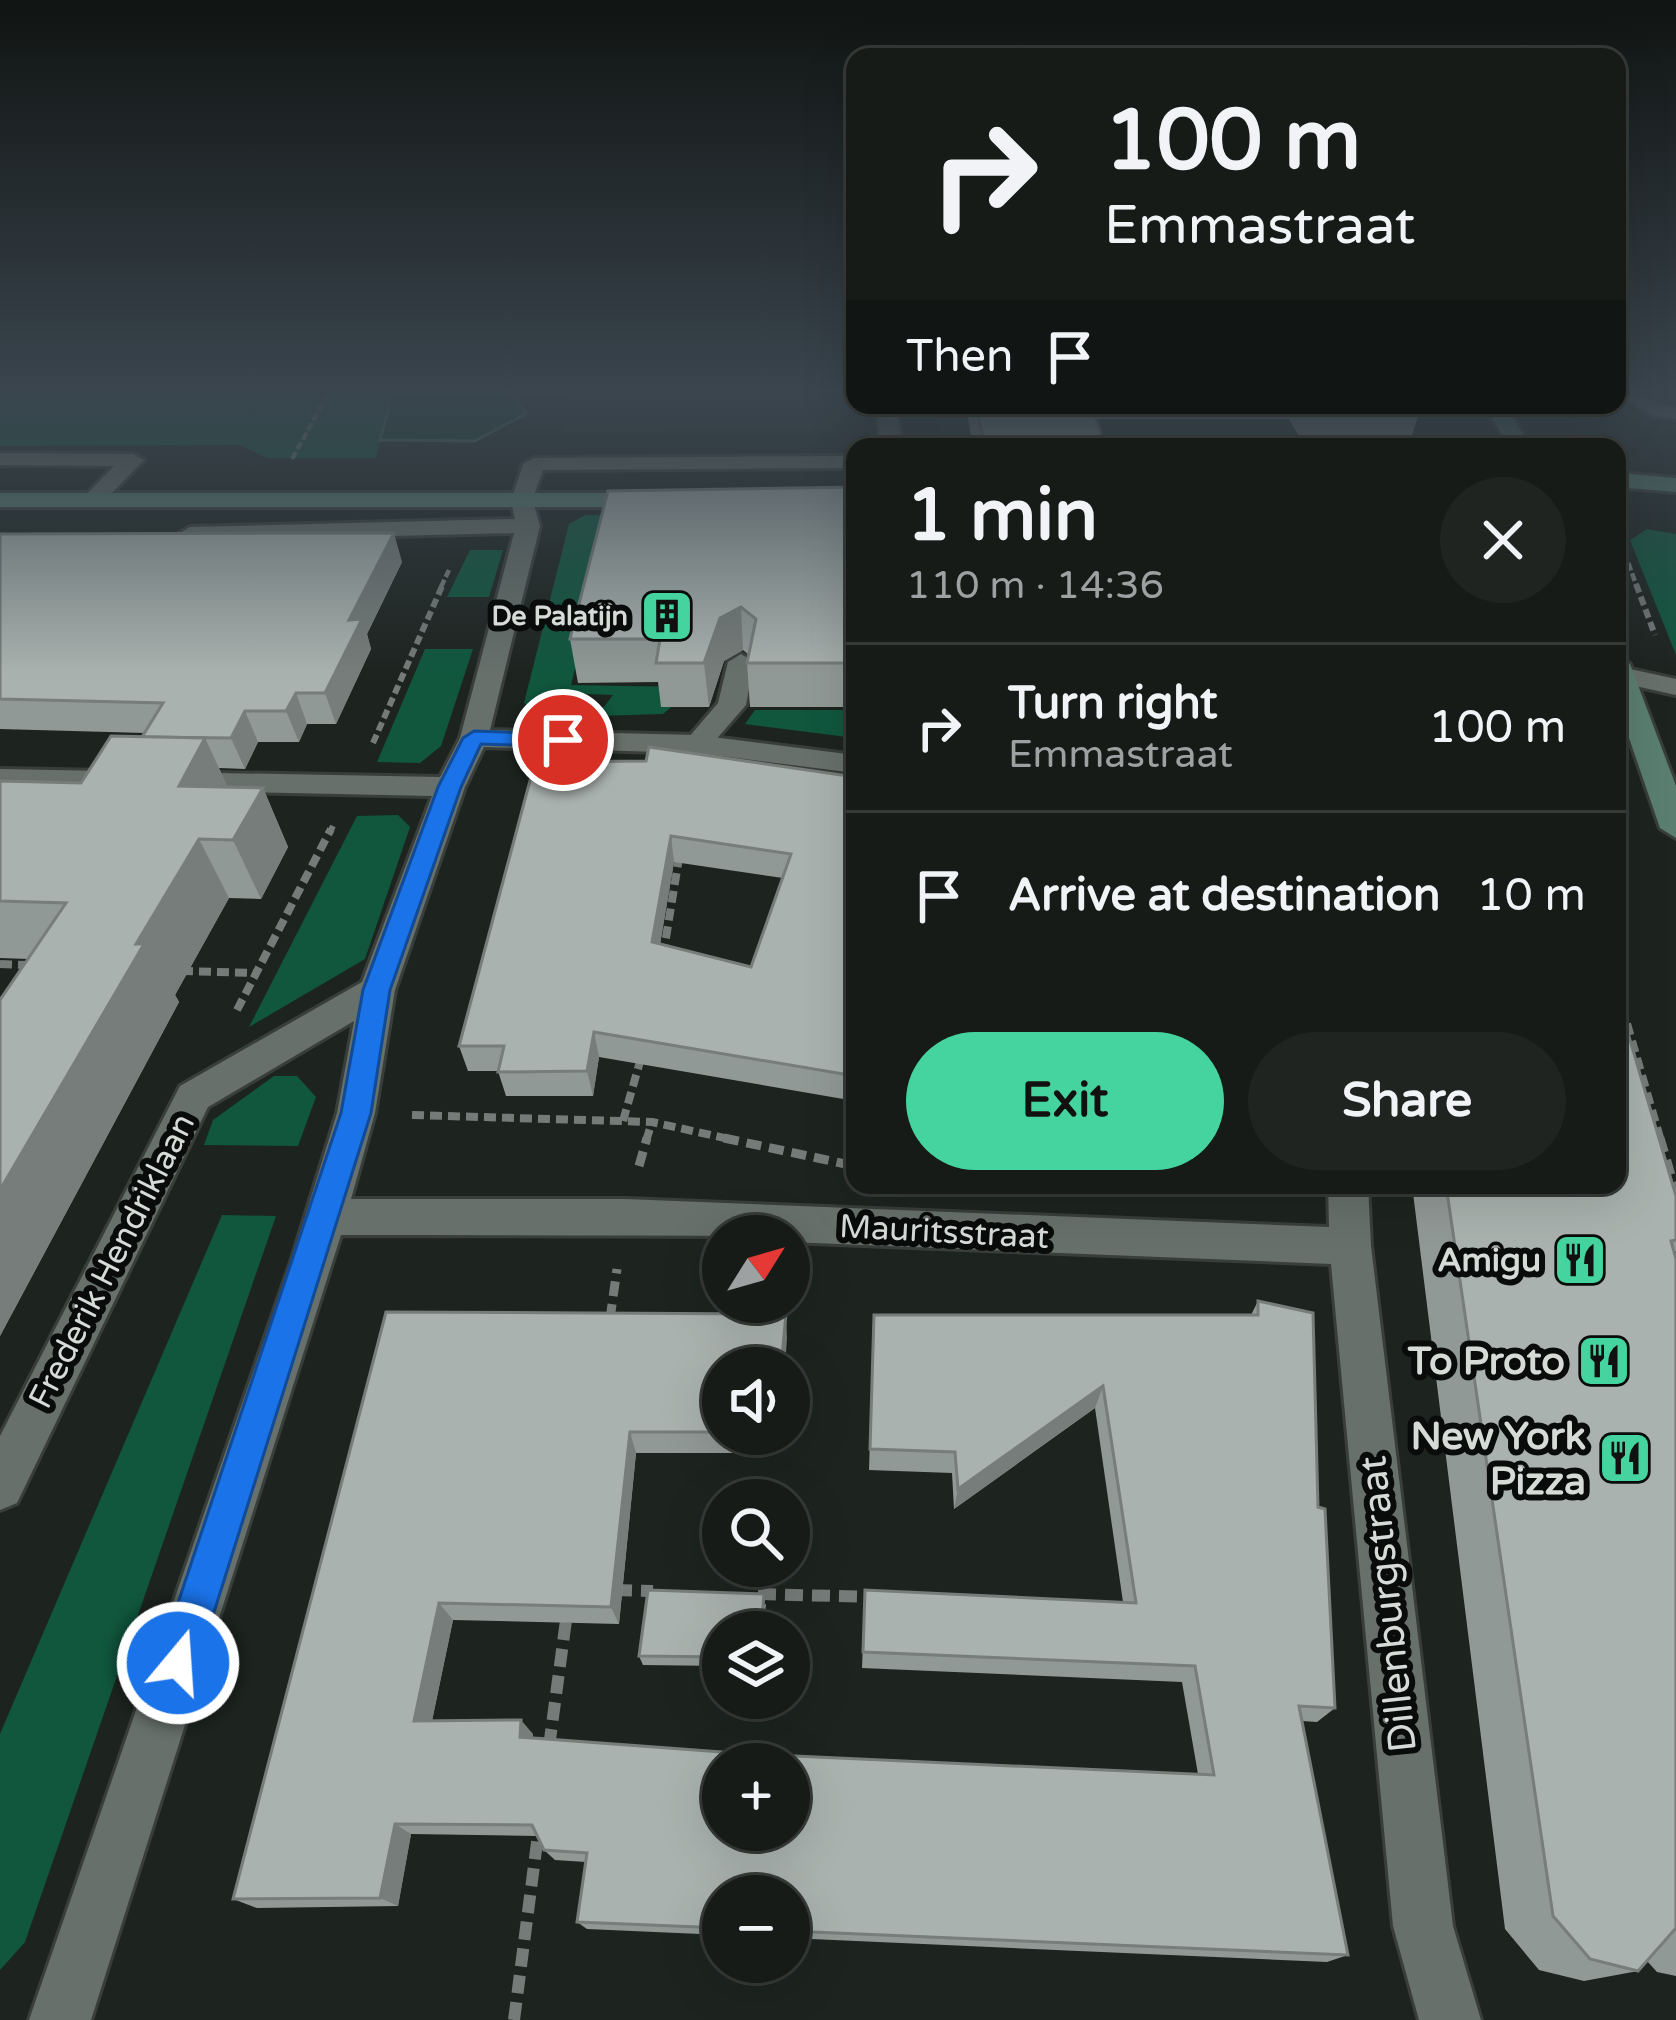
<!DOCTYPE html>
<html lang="en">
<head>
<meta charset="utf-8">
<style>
  :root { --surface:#161b18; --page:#1f2421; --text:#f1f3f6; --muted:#9ea1a2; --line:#353937; --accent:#45d49f }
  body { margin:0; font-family:"Varela Round",sans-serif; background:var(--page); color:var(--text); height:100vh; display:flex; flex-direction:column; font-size:45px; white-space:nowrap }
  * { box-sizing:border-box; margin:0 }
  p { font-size:39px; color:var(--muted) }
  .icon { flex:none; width:66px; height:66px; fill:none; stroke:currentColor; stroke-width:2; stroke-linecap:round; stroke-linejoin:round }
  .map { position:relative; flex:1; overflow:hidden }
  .drawer { position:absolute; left:846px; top:438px; width:780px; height:756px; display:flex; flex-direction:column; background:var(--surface); border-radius:24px; box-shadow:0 12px 48px #0002,0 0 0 3px var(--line) }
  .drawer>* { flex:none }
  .banner { position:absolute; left:846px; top:48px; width:780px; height:366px; border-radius:24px; box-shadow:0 12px 48px #0002,0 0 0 3px var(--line); background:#161b18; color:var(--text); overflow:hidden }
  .needle { width:78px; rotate:53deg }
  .tools { position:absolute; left:702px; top:1215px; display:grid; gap:24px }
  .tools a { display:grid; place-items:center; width:108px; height:108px; border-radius:50%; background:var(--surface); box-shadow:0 12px 48px #0002,0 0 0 3px var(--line); font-size:60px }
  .pin { position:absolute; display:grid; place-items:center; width:102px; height:102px; color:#fff; margin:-51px; border:6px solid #fff; border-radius:50%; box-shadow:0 3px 12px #0007 }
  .me { position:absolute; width:132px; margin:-66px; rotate:18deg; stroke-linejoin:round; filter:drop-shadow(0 0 9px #0008) }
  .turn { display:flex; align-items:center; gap:42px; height:252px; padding:0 60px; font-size:54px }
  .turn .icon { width:156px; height:156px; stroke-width:2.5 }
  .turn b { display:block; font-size:84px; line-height:102px }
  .then { display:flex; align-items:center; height:114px; padding:0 60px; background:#0003; gap:24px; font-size:45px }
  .round { display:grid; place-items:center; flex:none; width:126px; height:126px; border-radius:63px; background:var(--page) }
  .overview { display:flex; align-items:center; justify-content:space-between; height:204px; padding:0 60px }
  h1 { font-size:72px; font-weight:700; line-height:90px }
  .action { display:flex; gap:24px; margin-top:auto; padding:24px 60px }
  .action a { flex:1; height:138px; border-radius:72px; background:var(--accent); color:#111; font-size:48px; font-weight:700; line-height:138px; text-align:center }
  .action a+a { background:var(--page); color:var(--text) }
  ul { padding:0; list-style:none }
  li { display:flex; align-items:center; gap:36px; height:168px; padding:0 60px; border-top:3px solid var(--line) }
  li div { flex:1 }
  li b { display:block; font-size:45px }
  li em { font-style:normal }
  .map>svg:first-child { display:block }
  .built { fill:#212f28 }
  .green { fill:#10573e }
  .water { fill:#0c3f2d; stroke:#496e60; stroke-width:3 }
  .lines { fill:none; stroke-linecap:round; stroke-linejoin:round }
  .lane-casing { stroke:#393e3b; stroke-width:6 }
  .street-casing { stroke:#393e3b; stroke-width:6 }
  .secondary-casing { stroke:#393e3b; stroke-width:6 }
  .path-far4 { stroke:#757b78; stroke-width:4.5; stroke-dasharray:8 3; stroke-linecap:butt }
  .path-far3 { stroke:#757b78; stroke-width:6; stroke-dasharray:9 4.5; stroke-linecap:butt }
  .path-far2 { stroke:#757b78; stroke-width:8; stroke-dasharray:12 6; stroke-linecap:butt }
  .path-far1 { stroke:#757b78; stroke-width:9; stroke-dasharray:15 8; stroke-linecap:butt }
  .path { stroke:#757b78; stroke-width:12; stroke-dasharray:18 9; stroke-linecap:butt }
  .lane { fill:#67706b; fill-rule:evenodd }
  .street { fill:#67706b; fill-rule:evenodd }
  .secondary { fill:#5a7e70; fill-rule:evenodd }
  .wall { fill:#919996; fill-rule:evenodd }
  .shaded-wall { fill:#767d7a }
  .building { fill:#a9b2ae; stroke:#767d7a; stroke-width:3; fill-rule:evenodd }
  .route { fill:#1a73e8; stroke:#114b97; stroke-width:3 }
  .labels { text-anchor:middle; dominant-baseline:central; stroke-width:12; stroke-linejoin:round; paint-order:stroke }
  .far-poi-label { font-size:27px; font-weight:bold; fill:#d6dbd8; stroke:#090c0b; text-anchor:end }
  .street-label { font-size:33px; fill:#d6dbd8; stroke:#090c0b }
  .poi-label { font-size:33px; font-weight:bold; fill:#d6dbd8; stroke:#090c0b; text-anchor:end }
  .near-poi-label { font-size:39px; font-weight:bold; fill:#d6dbd8; stroke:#090c0b; text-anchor:end }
  .near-street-label { font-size:39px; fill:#d6dbd8; stroke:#090c0b }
</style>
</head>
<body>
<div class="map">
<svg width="1676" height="2020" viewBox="0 0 1676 2020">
  <rect width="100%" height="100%" fill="#1d2420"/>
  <!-- built -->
  <g class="built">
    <path d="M564,392H841L839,430L563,432L576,403Z"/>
    <path d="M932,405H1396L1421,438L1401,447H942Z"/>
  </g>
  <!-- green -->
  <g class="green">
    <path d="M0,392H393L376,458H267L240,445L0,446Z"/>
    <path d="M585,515L649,516L609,531L571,685L684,687L685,695L663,714L597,716L613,695L586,694L569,715L544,716L524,703L569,524Z"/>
    <path d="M1647,529L1676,534V655L1630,540Z"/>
    <path d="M470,550H503L489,597H447Z"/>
    <path d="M425,649H473L441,746L420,763L377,762Z"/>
    <path d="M755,710H855V738L745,724Z"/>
    <path d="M398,815L410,827L365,959L249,1027L357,816Z"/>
    <path d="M274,1076H297L316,1097L298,1146L204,1145L213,1120Z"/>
    <path d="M222,1215L276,1216L25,1942L0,1970V1734Z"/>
  </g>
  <!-- water -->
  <path class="water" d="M393,392H508L527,413L475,441L380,440Z"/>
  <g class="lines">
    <!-- lane casing -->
    <g class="lane-casing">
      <g id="lane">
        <path d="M1618,392C1644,392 1654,406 1676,407V419L1653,416Z"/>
        <path d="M877,405H897L902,447H880Z"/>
        <path d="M0,453L133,454L144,460L100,505L92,507L81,500L114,466L0,465Z"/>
        <path d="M855,456V468L543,470L530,506L522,508L511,501L523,464L534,458Z"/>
        <path d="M741,654L754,662L746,705L707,750H687L683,744L718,703L728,662Z"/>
      </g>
    </g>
    <!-- street casing -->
    <g class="street-casing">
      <g id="street">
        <path d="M522,494L533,501L540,526L490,730L697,735L855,755V773L697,753L484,747L465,787L395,990L375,1113L351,1199H625L1329,1227L1328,1185H1368L1371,1246L1453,1926L1481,2020H1419L1393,1926L1331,1264L789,1242V1236C644,1236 491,1235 341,1235L91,2020H29L291,1262L337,1113L354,1021L208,1107L17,1503L0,1510V1436L180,1086L362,982L432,796L0,787V769L440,777L460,738L514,533L190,541L178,534L190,527L515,519L511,501Z"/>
        <path d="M1621,667L1676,679V695L1617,682V668Z"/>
      </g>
    </g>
    <!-- secondary casing -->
    <g class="secondary-casing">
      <g id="secondary">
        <path d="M1485,405H1505L1531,447H1509Z"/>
        <path d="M1617,473L1676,478V492L1617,487Z"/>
        <path d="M0,493H650L661,500L650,507H0Z"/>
        <path d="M1617,656L1630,664L1676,786V838L1660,828L1617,703Z"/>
      </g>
    </g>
    <!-- path-far4 -->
    <g class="path-far4">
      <path d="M1446,447L1462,438"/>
      <path d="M292,459L329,392"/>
      <path d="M1617,532L1637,587"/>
      <path d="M441,587L449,570"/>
    </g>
    <!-- path-far3 -->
    <g class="path-far3">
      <path d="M1636,584L1655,635"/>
      <path d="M373,743L443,584"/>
      <path d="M330,832L333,826"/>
    </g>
    <!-- path-far2 -->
    <g class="path-far2">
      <path d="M663,956L679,858"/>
      <path d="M0,964L28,965"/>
      <path d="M181,971L255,973"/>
      <path d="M1617,989L1661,1141"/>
      <path d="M237,1010L331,829"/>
      <path d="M412,1115L652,1122L738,1141"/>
      <path d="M623,1121L641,1058"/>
      <path d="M646,1141L652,1122"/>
    </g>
    <!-- path-far1 -->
    <g class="path-far1">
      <path d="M724,1138L855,1166"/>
      <path d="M1660,1138L1676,1192L1667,1190"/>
      <path d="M639,1166L647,1138"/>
      <path d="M610,1319L617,1269"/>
    </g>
    <!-- path -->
    <g class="path">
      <path d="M614,1590L653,1591"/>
      <path d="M758,1594L875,1597"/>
      <path d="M549,1747L567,1613"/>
      <path d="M514,2020L539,1827"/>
    </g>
    <!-- lane -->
    <use href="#lane" class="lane"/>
    <!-- street -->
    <use href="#street" class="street"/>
    <!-- secondary -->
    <use href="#secondary" class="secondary"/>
  </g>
  <!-- wall -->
  <g class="wall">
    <path d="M959,405H1422L1411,438H1300L1289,419H1096L1105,447H973L966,407H960Z"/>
    <path d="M855,487V707H750L747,663L749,655L743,650L724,661L709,707H661L658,682L578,683L570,639Z"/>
    <path d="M0,534L402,562L367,634L371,649L336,724H307L299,742H258L245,769L219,768L227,787L263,788L288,847L261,899L229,898L175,995L179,1002L0,1336V1000L28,959L0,958V781L81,783L143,737L145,733L0,729Z"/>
    <path d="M535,762L855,777V1101L599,1057L593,1096H506L498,1071H468L459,1046ZM674,862L783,878L751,967L660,944Z"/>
    <path d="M1412,1185H1617L1676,1196V1251L1674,1253L1676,1259V1976L1657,1972L1647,1961L1638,1971L1584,1981L1539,1970L1505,1929Z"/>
    <path d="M1258,1301L1318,1507L1335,1708L1317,1722L1302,1721L1348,1955L1327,1962L789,1938V1896H723V1935L587,1929L577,1922L586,1862L555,1860L544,1850L537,1836L411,1834L398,1906L257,1908L233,1899L386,1312L787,1338L723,1368V1434H779L778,1453H636L619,1624L453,1620L432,1721L533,1734L532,1737L749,1754L1198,1774L1182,1682L862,1668L865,1590L1123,1602L1095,1408L954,1509L952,1473L869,1470L874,1315H1251Z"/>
    <path d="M766,1604L763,1632H723V1666L643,1665L639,1656Z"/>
  </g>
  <!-- shaded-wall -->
  <g class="shaded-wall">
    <path d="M394,533L402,562L367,634L371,649L336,724L325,693L349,620Z"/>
    <path d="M741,607L743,650L724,661L709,707L704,663L720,618Z"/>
    <path d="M296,693L307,724L299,742L286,711Z"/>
    <path d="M245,711L258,742L245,769L231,738Z"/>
    <path d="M205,738L232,796L179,786Z"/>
    <path d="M263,788L288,847L261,899L233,840Z"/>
    <path d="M671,836L674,862L656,968L652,942Z"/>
    <path d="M199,839L229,898L175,995L179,1002L0,1336V1190L136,944Z"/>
    <path d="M594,1032L599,1057L593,1096L587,1071Z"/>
    <path d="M786,1314L787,1338L785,1368H781Z"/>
    <path d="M1103,1386L1095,1408L954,1509L958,1489Z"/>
    <path d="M630,1432L636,1453L619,1624L611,1607Z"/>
    <path d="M439,1603L453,1620L429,1735L414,1721Z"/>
    <path d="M521,1720L533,1734L532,1750L520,1737Z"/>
    <path d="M395,1824L411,1834L398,1906L380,1898Z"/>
  </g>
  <!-- building -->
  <g class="building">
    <path d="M976,405H1092L1105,447H985Z"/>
    <path d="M855,487V663H747L756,619L741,607L720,618L704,663H656L660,639H570L608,491Z"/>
    <path d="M394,533L349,620L362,619L325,693H296L286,711H245L231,738L142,737L163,703L0,699V534Z"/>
    <path d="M111,736L205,738L179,786L263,788L233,840L199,839L136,944H144L0,1190V1000L66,903L0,901V781L81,783Z"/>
    <path d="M649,747L855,777V1076L594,1032L587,1071L498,1072L504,1046H459L535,762L646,761ZM671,836L791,854L751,967L652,942Z"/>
    <path d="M1617,996L1676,1196V1240L1671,1241L1676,1259V1928L1638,1971L1590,1959L1553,1916L1446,1185H1617Z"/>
    <path d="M1258,1301L1313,1313L1318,1507L1325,1509L1335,1708L1299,1706L1348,1955L789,1931V1896H723V1928L577,1922L587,1853L544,1850L532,1825L395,1824L380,1898L233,1899L386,1312L786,1314L781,1368H723V1432H630L611,1607L439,1603L414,1721L521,1720L520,1737L749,1754L1214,1775L1195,1666L863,1652L865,1590L1136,1603L1103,1386L958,1489L955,1452L870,1449L874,1315H1258ZM723,1764H789V1830H723Z"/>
    <path d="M648,1590L764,1594L761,1632H723V1657L639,1656Z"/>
  </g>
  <!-- sky -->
  <linearGradient id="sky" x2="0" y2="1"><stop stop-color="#101412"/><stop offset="0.58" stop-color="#3a454e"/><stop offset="1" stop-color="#3a454e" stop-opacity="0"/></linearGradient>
  <rect width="1676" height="675" fill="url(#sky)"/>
  <!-- route -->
  <path class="route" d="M474,731L563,734L574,740L563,747L481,744L461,787L390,990L371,1113L198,1663L192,1677L178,1683L164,1677L158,1663L341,1113L363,990L438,787L463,738Z"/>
  <!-- icons -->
  <defs>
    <g id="building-square" transform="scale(2.7)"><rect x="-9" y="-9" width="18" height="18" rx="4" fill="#45d49f" stroke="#090c0b"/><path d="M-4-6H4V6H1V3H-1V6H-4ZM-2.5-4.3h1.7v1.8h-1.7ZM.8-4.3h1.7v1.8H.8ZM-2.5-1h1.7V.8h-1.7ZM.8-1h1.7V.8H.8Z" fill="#111"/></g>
    <g id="restaurant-square" transform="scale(2.7)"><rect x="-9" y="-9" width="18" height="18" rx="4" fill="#45d49f" stroke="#090c0b"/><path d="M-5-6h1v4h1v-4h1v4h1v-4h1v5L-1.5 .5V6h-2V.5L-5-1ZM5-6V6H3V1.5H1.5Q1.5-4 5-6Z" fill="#111"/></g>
  </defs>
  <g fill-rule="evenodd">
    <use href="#building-square" x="667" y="616"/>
    <use href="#restaurant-square" x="1580" y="1260"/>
    <use href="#restaurant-square" x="1604" y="1361"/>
    <use href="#restaurant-square" x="1625" y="1458"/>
  </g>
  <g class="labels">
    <!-- far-poi labels -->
    <g class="far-poi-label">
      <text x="628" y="616">De Palatijn</text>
    </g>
    <!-- street labels -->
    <g class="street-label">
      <text transform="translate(944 1232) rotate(3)">Mauritsstraat</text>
      <text transform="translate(112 1261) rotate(-63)">Frederik Hendriklaan</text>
    </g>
    <!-- poi labels -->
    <g class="poi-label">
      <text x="1541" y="1260">Amigu</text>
    </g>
    <!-- near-poi labels -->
    <g class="near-poi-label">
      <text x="1565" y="1361">To Proto</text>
      <text x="1586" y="1436">New York<tspan x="1586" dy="45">Pizza</tspan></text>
    </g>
    <!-- near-street labels -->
    <g class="near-street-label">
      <text transform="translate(1388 1604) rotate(-96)">Dillenburgstraat</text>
    </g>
  </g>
</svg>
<div class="tools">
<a><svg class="needle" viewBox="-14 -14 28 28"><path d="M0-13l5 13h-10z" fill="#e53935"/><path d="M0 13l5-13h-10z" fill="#9ea1a2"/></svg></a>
<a><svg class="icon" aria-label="sound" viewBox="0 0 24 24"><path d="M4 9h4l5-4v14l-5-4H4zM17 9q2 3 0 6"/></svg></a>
<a><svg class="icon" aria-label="search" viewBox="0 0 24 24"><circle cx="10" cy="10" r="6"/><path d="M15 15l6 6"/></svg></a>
<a><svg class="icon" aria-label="layers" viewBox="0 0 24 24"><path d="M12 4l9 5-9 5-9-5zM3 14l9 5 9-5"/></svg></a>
<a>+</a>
<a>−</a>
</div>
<div class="pin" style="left:563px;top:740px;background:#d93025"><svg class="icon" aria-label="arrive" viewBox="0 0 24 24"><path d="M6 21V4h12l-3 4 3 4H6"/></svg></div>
<svg class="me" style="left:178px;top:1663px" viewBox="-20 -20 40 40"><circle r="17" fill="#1a73e8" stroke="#fff" stroke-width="3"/><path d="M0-11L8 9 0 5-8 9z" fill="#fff"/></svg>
<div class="banner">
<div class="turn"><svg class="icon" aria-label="right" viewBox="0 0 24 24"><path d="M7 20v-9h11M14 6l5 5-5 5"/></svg><div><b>100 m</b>Emmastraat</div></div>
<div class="then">Then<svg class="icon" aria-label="arrive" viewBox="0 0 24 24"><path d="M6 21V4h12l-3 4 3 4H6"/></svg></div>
</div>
<section class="drawer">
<div class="overview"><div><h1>1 min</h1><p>110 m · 14:36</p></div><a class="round"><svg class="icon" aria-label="close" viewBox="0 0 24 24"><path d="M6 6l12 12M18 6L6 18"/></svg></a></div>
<ul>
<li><svg class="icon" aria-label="right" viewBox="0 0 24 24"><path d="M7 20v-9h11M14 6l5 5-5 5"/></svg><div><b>Turn right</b><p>Emmastraat</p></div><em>100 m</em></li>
<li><svg class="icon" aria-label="arrive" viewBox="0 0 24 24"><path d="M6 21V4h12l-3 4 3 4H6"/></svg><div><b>Arrive at destination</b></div><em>10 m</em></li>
</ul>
<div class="action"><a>Exit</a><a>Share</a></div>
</section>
</div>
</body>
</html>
